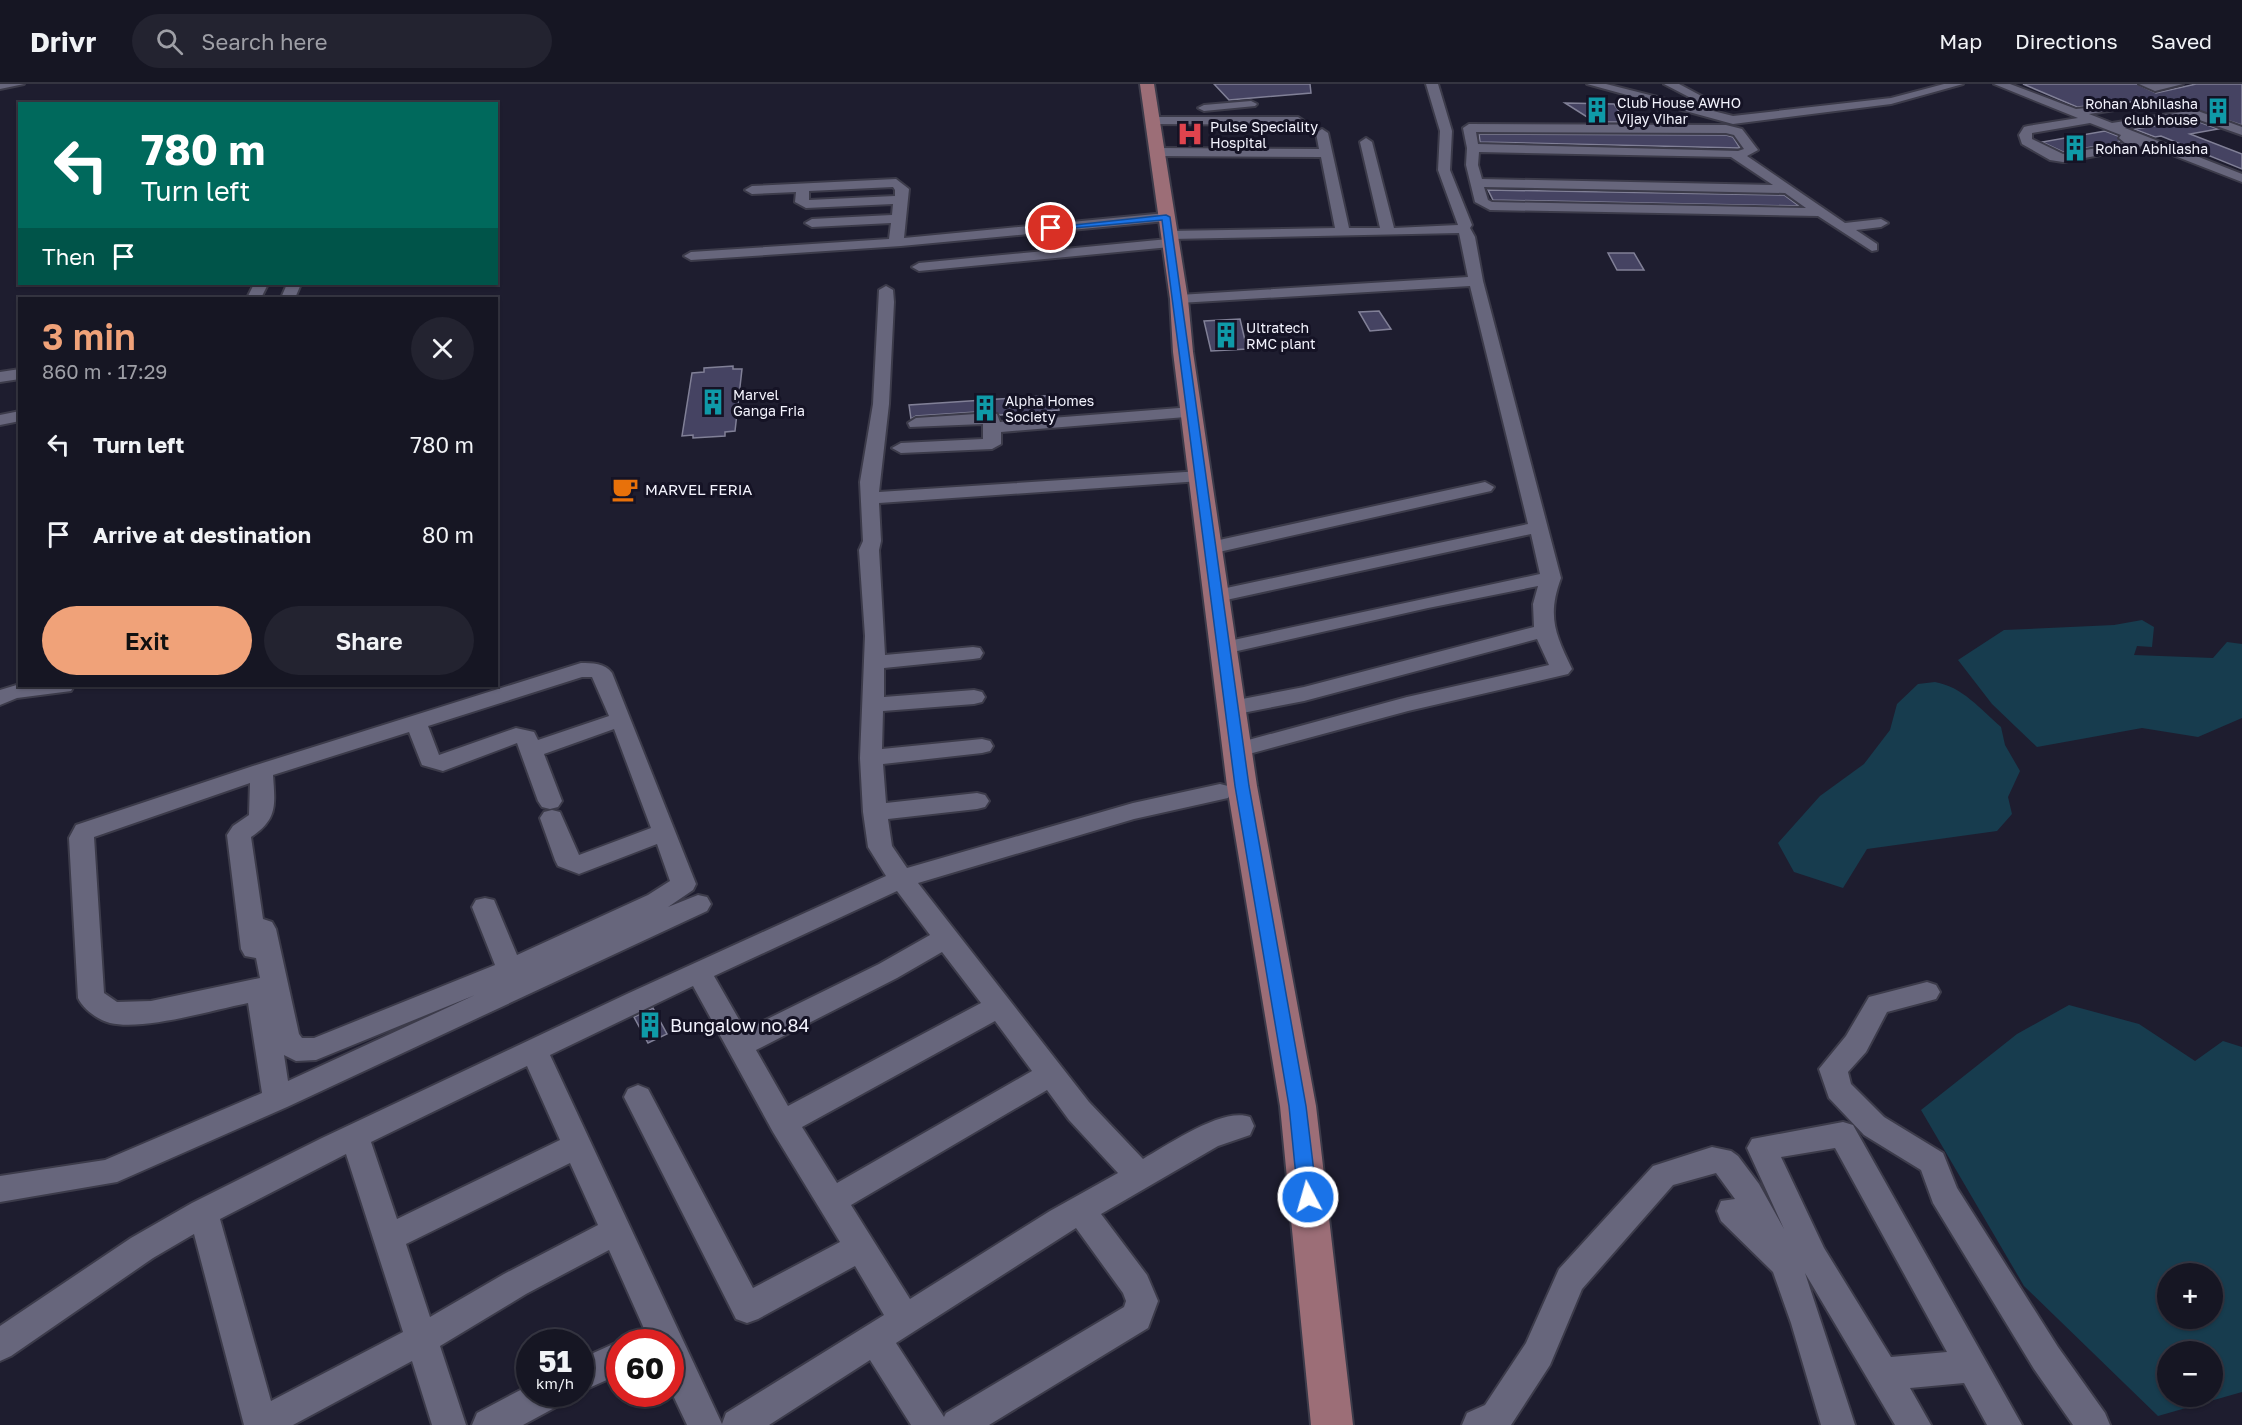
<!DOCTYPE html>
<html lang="en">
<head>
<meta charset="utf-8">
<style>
  :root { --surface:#161623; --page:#232330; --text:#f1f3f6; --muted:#9e9fa6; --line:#353541; --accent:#f0a279 }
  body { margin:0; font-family:"Golos Text",sans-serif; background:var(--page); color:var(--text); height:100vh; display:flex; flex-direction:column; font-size:22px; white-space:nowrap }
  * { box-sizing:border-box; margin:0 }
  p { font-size:20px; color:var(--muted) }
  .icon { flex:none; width:33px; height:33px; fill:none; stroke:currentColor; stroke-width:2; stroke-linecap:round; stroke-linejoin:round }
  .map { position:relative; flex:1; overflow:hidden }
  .panel { position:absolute; left:18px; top:213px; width:480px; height:390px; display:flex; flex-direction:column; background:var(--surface); border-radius:0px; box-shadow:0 2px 4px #0004,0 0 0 2px var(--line) }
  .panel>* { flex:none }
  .hud { position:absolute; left:18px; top:18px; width:480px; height:183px; border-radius:0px; box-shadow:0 2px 4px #0004,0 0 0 2px var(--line); background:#00695c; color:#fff; overflow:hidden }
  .tools { position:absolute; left:2157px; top:1179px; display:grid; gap:12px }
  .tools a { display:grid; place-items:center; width:66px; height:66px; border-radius:50%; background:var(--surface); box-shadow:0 2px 4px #0004,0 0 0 2px var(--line); font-size:30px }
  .speed { position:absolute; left:516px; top:1245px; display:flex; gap:12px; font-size:30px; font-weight:700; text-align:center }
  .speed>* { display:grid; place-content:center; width:78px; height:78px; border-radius:50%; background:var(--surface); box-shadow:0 2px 4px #0004,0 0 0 2px var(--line); line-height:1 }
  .speed small { font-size:15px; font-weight:400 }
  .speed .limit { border:9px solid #d22; background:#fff; color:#111 }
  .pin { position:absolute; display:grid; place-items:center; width:51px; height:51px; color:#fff; margin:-26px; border:3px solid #fff; border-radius:50%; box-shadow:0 2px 6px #0007 }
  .me { position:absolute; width:66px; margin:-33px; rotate:354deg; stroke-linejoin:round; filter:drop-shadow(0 0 4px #0008) }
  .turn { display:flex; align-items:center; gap:21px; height:126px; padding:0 24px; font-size:27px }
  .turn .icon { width:78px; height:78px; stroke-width:2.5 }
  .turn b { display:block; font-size:42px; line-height:51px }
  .then { display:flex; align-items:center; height:57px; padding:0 24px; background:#0003; gap:12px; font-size:22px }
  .round { display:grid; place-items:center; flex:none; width:63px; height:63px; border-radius:32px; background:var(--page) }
  .head { display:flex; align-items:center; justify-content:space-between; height:102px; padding:0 24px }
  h1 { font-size:36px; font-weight:600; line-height:45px; color:var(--accent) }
  .cta { display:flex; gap:12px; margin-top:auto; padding:12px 24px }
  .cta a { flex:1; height:69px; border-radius:36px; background:var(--accent); color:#111; font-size:24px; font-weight:600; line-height:69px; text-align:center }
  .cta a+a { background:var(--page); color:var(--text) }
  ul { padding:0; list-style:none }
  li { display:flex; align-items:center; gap:18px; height:90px; padding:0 24px }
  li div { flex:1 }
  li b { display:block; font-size:22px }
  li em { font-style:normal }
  header { display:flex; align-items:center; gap:36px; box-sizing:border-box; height:84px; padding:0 30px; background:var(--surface); border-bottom:2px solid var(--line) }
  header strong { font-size:28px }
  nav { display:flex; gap:33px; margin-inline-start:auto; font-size:21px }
  .search { width:420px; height:54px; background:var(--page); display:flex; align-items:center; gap:15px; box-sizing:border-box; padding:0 21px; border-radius:33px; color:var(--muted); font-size:22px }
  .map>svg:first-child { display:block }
  .water { fill:#173c4e; fill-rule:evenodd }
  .building { fill:#454362; stroke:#818097; stroke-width:1.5 }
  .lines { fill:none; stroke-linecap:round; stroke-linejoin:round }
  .minor-casing { stroke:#3c3b4a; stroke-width:4 }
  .major-casing { stroke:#3c3b4a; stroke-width:4 }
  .minor { fill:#67667c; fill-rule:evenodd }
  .major { fill:#9c6e77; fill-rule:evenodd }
  .route { fill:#1a73e8; stroke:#114b97; stroke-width:1.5 }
  .labels { text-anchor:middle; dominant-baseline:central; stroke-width:6; stroke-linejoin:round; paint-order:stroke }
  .far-poi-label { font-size:14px; fill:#f3f3fd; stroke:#151325; text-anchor:start }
  .poi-label { font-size:15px; fill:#f3f3fd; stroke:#151325; text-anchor:start }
  .near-poi-label { font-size:18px; fill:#f3f3fd; stroke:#151325; text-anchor:start }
</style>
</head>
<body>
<header>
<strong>Drivr</strong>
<div class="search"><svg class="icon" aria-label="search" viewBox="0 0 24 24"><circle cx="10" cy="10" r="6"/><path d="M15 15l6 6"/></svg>Search here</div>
<nav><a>Map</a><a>Directions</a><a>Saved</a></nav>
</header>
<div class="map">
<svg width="2242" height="1341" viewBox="0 0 2242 1341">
  <rect width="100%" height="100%" fill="#1e1d2f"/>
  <!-- water -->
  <g class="water">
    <path d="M2142,536L2154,543L2152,563L2137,562L2134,571L2213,574L2227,558L2242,560V634L2198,653L2142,644L2037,663L1992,620L1958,576L2004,546L2114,541Z"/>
    <path d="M1935,598C1963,603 1980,625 2001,643L2005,661L2020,687L2008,713L2012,730L1997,747L1867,765L1843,804L1794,788L1778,759L1820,712L1864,680L1890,646L1897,620L1918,600Z"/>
    <path d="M2069,921L2139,940L2195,977L2223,957L2242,963V1308L2158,1332L2024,1202L1921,1026L2017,950ZM2168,1190H2212V1234H2168ZM2168,1268H2212V1312H2168Z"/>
  </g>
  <!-- building -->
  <g class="building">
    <path d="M1214,0H1310L1311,9L1229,16Z"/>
    <path d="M2023,0H2137L2156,9L2196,0H2242V41L2162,15L2077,23Z"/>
    <path d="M1565,19L1614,20L1626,38H1595Z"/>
    <path d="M2194,36L2218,45L2190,50L2242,70V85L2161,52L2155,53L2134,45Z"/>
    <path d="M2105,47L2118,52L2120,58L2063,68L2042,58Z"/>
    <path d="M1479,50L1726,51L1733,53L1740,64L1480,58Z"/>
    <path d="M1488,106L1784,111L1799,122L1493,116Z"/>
    <path d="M1608,169H1634L1644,186H1617Z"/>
    <path d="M1379,227L1391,245L1370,247L1359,228Z"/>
    <path d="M1240,235L1247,265L1211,267L1204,237Z"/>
    <path d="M733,282V285H742L735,347L725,348V352L693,354V351L682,352L692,289L704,288V284Z"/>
    <path d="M1057,311L1059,326L1000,331L991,327L916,332L911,335L909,321Z"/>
    <path d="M653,924L667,950L648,959L634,933Z"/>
  </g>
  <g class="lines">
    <!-- minor casing -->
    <g class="minor-casing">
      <g id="minor">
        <path d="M0,0H24L0,5Z"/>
        <path d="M1426,0H1438L1452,47L1450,86L1472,141L1470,144L1475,153L1483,197L1561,494C1547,532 1555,550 1572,585L1568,590L1408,627L1238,673L1230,671L1227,666L1230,661L1407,613L1549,581L1537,555L1304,617L1232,631L1224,629L1221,624L1224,619L1232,617L1304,603L1534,543L1533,520L1538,502L1428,524L1224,570L1217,569L1214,564L1217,559L1224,558L1540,490L1531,450L1217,518L1210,516L1207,512L1210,508L1217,506L1528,440L1470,202L1179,219L1172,215L1179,211L1468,193L1459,149L1171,155L1177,159L1170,163L919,187L912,183L919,179L1168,155L1162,151L1169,147L1335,144L1321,73L1156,72L1150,68L1156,64L1319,65L1316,49L1322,45L1328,49L1349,144H1380L1360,58L1366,54L1372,58L1394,144L1458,141L1438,86L1440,47Z"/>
        <path d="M1587,0H1606L1733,32L1891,14L1944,0H1963L1891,20L1733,40Z"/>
        <path d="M1664,0H1679L1722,23L1712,25Z"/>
        <path d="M1994,0H2010L2076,25L2121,21V25L2089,30L2112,39L2195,26L2242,43V51L2194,34L2125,44L2242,90V98L2144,60L2138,64L2063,78L2050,76L2022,60L2019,51L2024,43L2028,42L2078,34ZM2090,39L2121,51L2119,54L2125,59L2063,70L2032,55V49Z"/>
        <path d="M2139,0H2183L2155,7Z"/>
        <path d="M1251,17L1257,20L1255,22L1204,27L1198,24L1204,21Z"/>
        <path d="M1153,33H1298L1304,37L1298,41L1149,40L1147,37Z"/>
        <path d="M1469,40L1726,41L1742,45L1758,66L1747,72L1845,139L1881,135L1888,139L1881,143L1856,146L1877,160V166L1872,167L1818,132L1490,126L1475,118L1466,81L1467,64L1463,44ZM1476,48L1726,49L1734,51L1744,65L1738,67L1478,60ZM1479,68L1731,73L1773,101L1482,95L1478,81ZM1484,103L1785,109L1806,124L1492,118L1488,116Z"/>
        <path d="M896,95L909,105L904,154L1166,129L1173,133L1166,137L901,162L691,176L684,172L691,168L889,155L891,139L812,143L805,139L812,135L892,131L893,120L806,124L795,118L796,108L752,110L745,106L752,102ZM893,103L895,106V112L809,116V107Z"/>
        <path d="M254,200H268L261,214H247Z"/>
        <path d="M287,200H301L295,214H281Z"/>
        <path d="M886,202L893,206L894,218L889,320L879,408L1201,387L1210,392L1201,397L879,419L881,457L879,466L885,571L973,563L980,564L983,569L980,574L973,575L884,584V613L974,606L982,608L985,613L982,618L974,620L883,627L882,665L982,655L990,657L993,662L990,667L982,669L883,680L886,719L977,709L985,711L989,717L985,723L977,725L888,735L892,762L907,784L1133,719L1220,700L1228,702L1232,708L1228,714L1134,735L918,799L1089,1018L1143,1075C1168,1061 1222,1023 1250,1033L1254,1042L1250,1051L1218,1062L1101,1130L1147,1191L1158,1217L1148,1244L989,1341H911L870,1276L769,1341H687L670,1305V1258H650L609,1166L526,1210L440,1262L466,1341H432L412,1277L293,1341H244L194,1150L153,1174L11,1272L0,1277V1242L131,1154L192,1119L322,1054L629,909L886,792L868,763L863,728L860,674L865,552L859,466L863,457L860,398L873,320L879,206ZM897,807L930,851L879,880L745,946L714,892ZM942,868L981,919L788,1022L756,966L897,894ZM693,902L773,1048L840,1158L753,1204L648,1005L638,1001L628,1005L624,1013L736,1235L747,1239L758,1235L855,1182L884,1231L726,1329L722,1340L550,971ZM995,937L1032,987L837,1099L802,1043ZM527,982L560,1056L397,1135L371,1058ZM1047,1006L1069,1036L1118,1089L1050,1127L910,1215L851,1121ZM346,1070L403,1248L271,1317L220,1135ZM570,1079L598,1141L504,1190L430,1233L406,1160ZM1076,1144L1123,1209L1126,1217L1124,1223L946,1329L944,1333L896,1259Z"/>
        <path d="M20,285V295L0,298V288Z"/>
        <path d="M1192,323L1200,328L1198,332L1001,348V360L992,365L901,369L892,364L901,359L983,355V340L910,343L908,339L916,334L991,329L997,330L1000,338Z"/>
        <path d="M20,327V337L0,341V331Z"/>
        <path d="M1485,398L1494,403L1491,407L1210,470L1200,464L1210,458Z"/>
        <path d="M581,579C592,579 605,579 612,589L696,800L693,806L668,823L698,811L707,813L711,820L707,827L287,1023L117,1098L0,1118V1092L105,1076L262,1009L248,919C212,926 144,947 110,939C98,936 83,925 78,914L69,754L76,741L253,682ZM582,593H592L609,632L538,656L534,648L516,644L439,671L428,642ZM614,645L651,744L579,771L560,728L552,726L544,728L540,734L555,776L558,782L579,790L657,760L670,797L648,811L517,871L494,816L485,814L476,816L472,823L495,881L314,954H302L299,950L276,845L272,838L263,835L251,753C278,735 275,721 273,691L409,648L422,681L443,687L517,659L538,717L542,723L550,725L558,723L562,717L544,670ZM250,699L249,731L233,742L227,751L241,865L245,872L256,874L260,894L151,917L117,918L104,909L94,753ZM475,911L288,997L284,971L296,977L316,976Z"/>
        <path d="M20,600V602H74L71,607L17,614L0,621V606Z"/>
        <path d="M1927,898L1936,901L1940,908L1936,915L1887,928L1866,968L1848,988L1851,1000L1884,1033L1943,1069L1957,1104L2058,1263L2105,1329L2110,1341H2073L2034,1285L1933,1119L1921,1086L1864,1051L1829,1014L1819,985L1846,952L1869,913Z"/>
        <path d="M1843,1038L1853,1041L2022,1341H1987L1964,1299L1910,1304L1931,1341H1895L1805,1189L1855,1341H1821L1791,1239L1773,1188L1721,1137L1717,1127L1721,1117L1735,1115L1716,1089L1673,1101L1582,1205L1550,1281L1511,1341H1462L1467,1329L1485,1321L1526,1259L1559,1185L1653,1082L1712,1063L1731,1067L1738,1072L1759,1100L1784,1145L1747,1064L1752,1055ZM1835,1064L1947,1268L1891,1273L1824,1164L1781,1073Z"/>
        <path d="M620,1257L623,1258H620V1290L580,1308V1275Z"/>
        <path d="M530,1301V1310H562L558,1322L523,1341H472L477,1329Z"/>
      </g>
    </g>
    <!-- major casing -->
    <g class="major-casing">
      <path id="major" d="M1140,0H1154L1188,215L1193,268L1257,702L1316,1022L1353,1341H1311L1280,1022L1227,702L1173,268L1170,215Z"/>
    </g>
    <!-- minor -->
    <use href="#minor" class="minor"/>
    <!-- major -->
    <use href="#major" class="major"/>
  </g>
  <!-- route -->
  <path class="route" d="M1166,131L1170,133L1249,702L1306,1022L1317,1113L1314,1119L1308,1121L1301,1119L1298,1113L1289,1022L1235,702L1162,136L1051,146L1047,144Z"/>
  <!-- icons -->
  <defs>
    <g id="building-bare" transform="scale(2.07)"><path d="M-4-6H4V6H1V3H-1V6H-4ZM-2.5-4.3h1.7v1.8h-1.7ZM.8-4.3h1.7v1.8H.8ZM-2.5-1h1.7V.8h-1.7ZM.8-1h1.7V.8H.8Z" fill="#0f9aa8" stroke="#151325" stroke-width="2.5" paint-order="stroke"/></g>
    <g id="hospital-bare" transform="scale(2.07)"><path d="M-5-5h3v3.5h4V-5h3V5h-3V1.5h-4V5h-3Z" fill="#e0444e" stroke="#151325" stroke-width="2.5" paint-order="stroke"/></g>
    <g id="cafe-bare" transform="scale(2.07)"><path d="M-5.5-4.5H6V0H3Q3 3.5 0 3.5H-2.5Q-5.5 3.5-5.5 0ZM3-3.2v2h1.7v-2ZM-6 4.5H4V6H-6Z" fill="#e8710a" stroke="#151325" stroke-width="2.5" paint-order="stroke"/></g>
  </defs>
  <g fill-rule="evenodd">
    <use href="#building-bare" x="1597" y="26"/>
    <use href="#building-bare" x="2218" y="27"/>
    <use href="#hospital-bare" x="1190" y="50"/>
    <use href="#building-bare" x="2075" y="64"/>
    <use href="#building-bare" x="1226" y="251"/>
    <use href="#building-bare" x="713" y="318"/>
    <use href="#building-bare" x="985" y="324"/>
    <use href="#cafe-bare" x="625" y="405"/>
    <use href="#building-bare" x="650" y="941"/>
  </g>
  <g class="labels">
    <!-- far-poi labels -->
    <g class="far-poi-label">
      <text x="1617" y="18">Club House AWHO<tspan x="1617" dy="16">Vijay Vihar</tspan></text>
      <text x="2198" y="19" text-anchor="end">Rohan Abhilasha<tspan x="2198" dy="16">club house</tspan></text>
      <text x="1210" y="42">Pulse Speciality<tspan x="1210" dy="16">Hospital</tspan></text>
      <text x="2095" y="64">Rohan Abhilasha</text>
      <text x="1246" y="243">Ultratech<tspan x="1246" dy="16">RMC plant</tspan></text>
      <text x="733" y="310">Marvel<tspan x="733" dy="16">Ganga Fria</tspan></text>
      <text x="1005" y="316">Alpha Homes<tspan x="1005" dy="16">Society</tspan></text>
    </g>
    <!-- poi labels -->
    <g class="poi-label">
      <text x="645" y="405">MARVEL FERIA</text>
    </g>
    <!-- near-poi labels -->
    <g class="near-poi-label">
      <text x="670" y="941">Bungalow no.84</text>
    </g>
  </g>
</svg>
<div class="tools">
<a>+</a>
<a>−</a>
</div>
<div class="speed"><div>51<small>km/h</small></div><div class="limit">60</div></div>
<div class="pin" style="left:1051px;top:144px;background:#d93025"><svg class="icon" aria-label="arrive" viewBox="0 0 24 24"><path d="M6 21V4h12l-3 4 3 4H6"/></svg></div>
<svg class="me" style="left:1308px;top:1113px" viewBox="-20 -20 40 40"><circle r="17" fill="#1a73e8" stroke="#fff" stroke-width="3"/><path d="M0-11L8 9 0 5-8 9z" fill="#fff"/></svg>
<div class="hud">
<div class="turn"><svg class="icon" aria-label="left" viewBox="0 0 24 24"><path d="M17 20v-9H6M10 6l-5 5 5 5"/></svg><div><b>780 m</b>Turn left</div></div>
<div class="then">Then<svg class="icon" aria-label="arrive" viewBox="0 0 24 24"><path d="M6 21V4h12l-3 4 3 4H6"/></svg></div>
</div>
<section class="panel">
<div class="head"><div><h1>3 min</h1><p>860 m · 17:29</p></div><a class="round"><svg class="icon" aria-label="close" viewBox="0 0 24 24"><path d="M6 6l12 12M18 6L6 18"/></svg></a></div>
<ul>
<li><svg class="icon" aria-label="left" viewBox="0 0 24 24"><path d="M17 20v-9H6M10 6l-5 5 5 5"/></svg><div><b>Turn left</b></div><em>780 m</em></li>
<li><svg class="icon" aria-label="arrive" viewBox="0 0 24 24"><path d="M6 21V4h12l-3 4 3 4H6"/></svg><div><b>Arrive at destination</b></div><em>80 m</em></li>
</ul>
<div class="cta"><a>Exit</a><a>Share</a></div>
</section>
</div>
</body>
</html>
